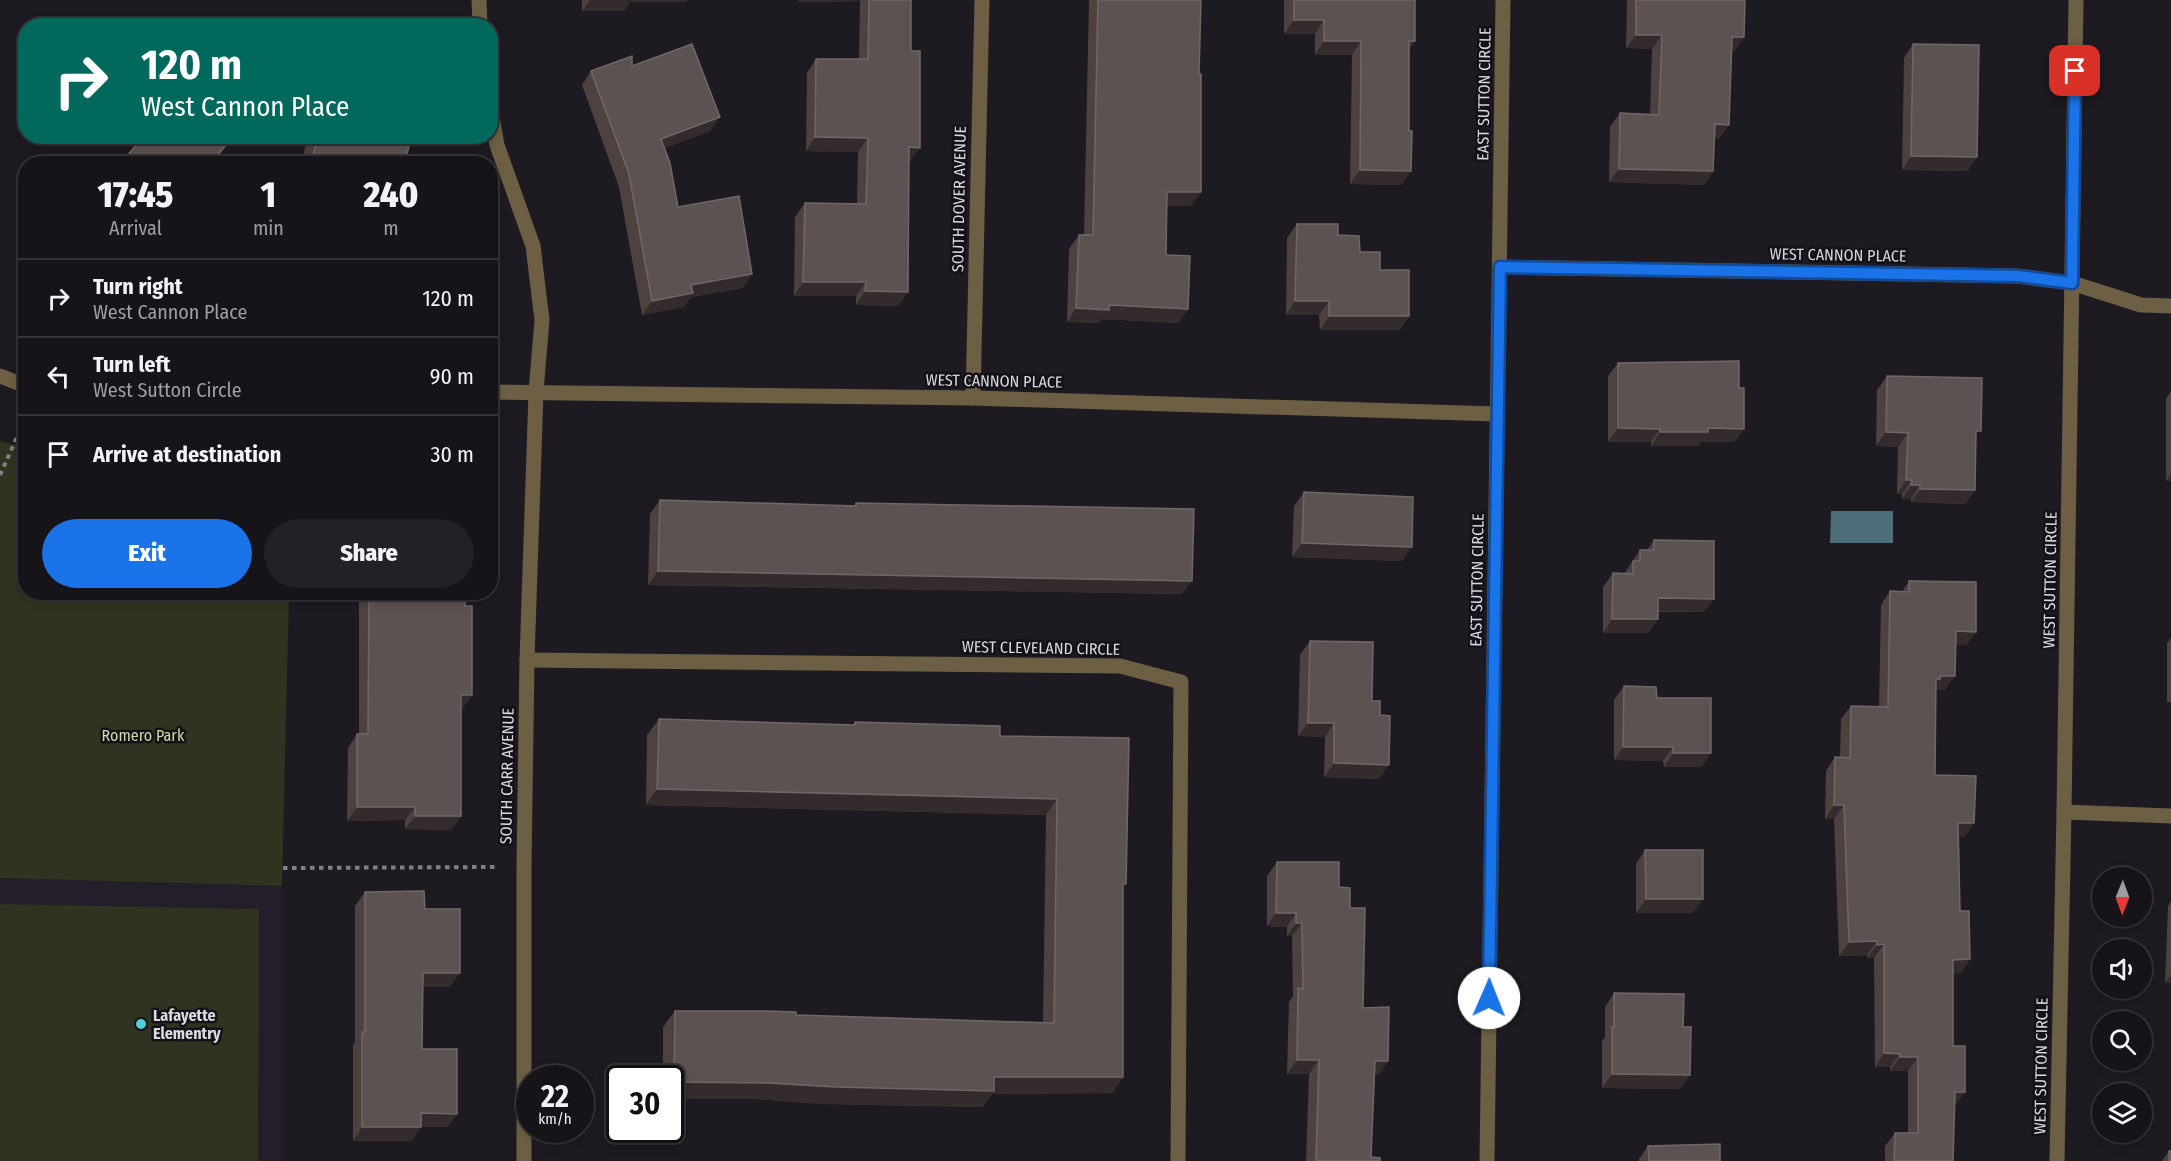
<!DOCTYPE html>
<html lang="en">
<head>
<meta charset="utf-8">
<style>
  :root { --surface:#161419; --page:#232126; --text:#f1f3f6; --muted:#9e9ea2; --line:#353338; --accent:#1a73e8 }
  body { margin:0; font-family:"Fira Sans Condensed",sans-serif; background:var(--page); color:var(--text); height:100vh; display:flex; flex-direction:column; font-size:22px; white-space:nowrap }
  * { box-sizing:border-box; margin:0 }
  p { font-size:20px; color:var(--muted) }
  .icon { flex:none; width:33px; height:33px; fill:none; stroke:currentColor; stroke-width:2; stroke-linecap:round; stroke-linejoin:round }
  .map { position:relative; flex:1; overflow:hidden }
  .panel { position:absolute; left:18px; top:156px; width:480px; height:444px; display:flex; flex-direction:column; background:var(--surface); border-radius:24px; box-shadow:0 3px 9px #0003,0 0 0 2px var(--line) }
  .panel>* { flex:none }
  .top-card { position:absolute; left:18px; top:18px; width:480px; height:126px; border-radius:24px; box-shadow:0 3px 9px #0003,0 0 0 2px var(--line); background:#00695c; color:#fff; overflow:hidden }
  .needle { width:39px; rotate:181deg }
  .tools { position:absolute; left:2092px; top:867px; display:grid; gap:12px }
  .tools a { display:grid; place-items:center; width:60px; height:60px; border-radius:50%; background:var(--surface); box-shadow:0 3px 9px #0003,0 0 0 2px var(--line); font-size:30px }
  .speed { position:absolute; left:516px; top:1065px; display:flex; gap:12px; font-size:30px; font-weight:700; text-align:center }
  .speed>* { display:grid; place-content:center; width:78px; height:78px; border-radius:50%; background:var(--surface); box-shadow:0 3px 9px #0003,0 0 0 2px var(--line); line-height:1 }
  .speed small { font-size:15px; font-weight:400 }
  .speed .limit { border:3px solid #111; border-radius:9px; background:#fff; color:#111 }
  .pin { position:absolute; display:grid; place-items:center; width:51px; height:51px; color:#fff; margin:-26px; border-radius:12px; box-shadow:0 3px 9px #0006 }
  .me { position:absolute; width:66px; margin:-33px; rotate:1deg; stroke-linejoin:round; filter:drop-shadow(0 0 4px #0008) }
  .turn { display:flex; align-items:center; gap:21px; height:126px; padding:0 24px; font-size:27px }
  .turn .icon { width:78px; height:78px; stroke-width:2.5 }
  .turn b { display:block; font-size:42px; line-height:51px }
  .eta { display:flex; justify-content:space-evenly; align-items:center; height:102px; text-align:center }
  .eta b { font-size:36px; font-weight:800; line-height:42px }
  .action { display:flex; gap:12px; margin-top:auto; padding:12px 24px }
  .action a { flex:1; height:69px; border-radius:36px; background:var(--accent); color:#fff; font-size:24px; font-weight:800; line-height:69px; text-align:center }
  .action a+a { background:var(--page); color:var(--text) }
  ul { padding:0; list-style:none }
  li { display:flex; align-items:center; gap:18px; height:78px; padding:0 24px; border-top:2px solid var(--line) }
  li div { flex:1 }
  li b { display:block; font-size:22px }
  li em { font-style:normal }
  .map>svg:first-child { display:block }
  .built { fill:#241e2b }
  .green { fill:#30331f }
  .water { fill:#4e6f7a }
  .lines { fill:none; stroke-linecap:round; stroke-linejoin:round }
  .path { stroke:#827f85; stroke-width:4; stroke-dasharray:4.5 4.5; stroke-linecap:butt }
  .minor { stroke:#6c5f43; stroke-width:15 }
  .wall { fill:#4d4240 }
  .shaded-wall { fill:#332b2c }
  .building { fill:#5c5251; stroke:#706767; stroke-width:1.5 }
  .route-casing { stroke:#114b97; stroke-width:15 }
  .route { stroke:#1a73e8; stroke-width:10 }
  .poi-dot { fill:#52cbd8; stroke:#141118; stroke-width:2 }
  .labels { text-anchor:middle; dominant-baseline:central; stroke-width:5; stroke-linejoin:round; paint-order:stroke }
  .street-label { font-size:16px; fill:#dbd8de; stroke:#141118 }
  .park-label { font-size:16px; fill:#d1daa4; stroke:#141118 }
  .poi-label { font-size:16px; font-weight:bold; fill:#dbd8de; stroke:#141118; text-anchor:start }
</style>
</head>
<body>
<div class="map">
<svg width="2171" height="1161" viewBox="0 0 2171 1161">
  <rect width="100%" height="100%" fill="#1d1a21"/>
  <!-- built -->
  <path class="built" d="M0,878L282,886V1161H0Z"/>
  <!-- green -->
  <g class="green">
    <path d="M0,441L25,447L26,592L289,593L282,886L0,878Z"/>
    <path d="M0,904L259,909L258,1161H0Z"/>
  </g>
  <!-- water -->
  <path class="water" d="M1831,511H1893V543H1830Z"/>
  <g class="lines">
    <!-- path -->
    <g class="path">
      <path d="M0,475L26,417"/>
      <path d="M283,868L495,867"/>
    </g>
    <!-- minor -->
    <g class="minor">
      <path d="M479,0L480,26"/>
      <path d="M490,105L497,145L533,246L542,320L536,392L527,660L524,867V1161"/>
      <path d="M1500,267L2018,276L2072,283L2141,305L2171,306"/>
      <path d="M0,376L26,386"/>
      <path d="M490,392L973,398L1497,414"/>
      <path d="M973,398L982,0"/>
      <path d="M527,660L1120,666L1181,682L1178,1161"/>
      <path d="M2064,812L2171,816"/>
      <path d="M1487,1161L1503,0"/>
      <path d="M2057,1161L2064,812L2076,0"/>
    </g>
  </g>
  <!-- wall -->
  <g class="wall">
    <path d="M582,0H687L686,2H630L624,11H582Z"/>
    <path d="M798,0H911L910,161H909L908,292L898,306L856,305V296H794L795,217L805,203L857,204L858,152L806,151L807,73L816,59H859L860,1L798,2Z"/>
    <path d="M1089,0H1201L1191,206H1167L1166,255L1188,309L1178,323L1102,319L1099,323L1067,322L1069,249L1079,235H1084Z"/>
    <path d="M1284,0H1415V41L1409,50L1402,185L1350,184L1352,55H1315V34H1284Z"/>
    <path d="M1627,0H1745L1735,51H1731L1729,125L1719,139L1714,138L1713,171L1704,185L1609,182L1610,127L1620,113L1650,114L1652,49L1626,48Z"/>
    <path d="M1913,44L1968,171L1902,170L1904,58Z"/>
    <path d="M632,66L710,131L665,148L678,207L752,274L742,288L691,297L684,307L642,315L619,187L582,85L591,71Z"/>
    <path d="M307,136H411L405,164H302Z"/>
    <path d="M1297,224L1338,235L1360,252L1380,270L1409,316L1400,330H1320L1319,315H1286L1287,238Z"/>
    <path d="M1618,363L1739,388L1744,429L1734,442H1701L1698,446H1651V442H1608V376Z"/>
    <path d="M1887,376L1976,437L1975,490L1965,504L1911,502V499H1902V494H1897L1898,447L1876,446L1877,390Z"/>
    <path d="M2171,391V481H2166V399Z"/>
    <path d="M1304,492L1402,561L1292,557L1294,506Z"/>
    <path d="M660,500L854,506L856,503L1182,594L648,585L650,514Z"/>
    <path d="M1654,540L1704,612H1658L1648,633H1603V587L1613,573L1624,574L1640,550H1647Z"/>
    <path d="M1909,581L1976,632L1966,645H1956L1945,690H1936L1935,775L1965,837L1959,836L1960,911L1970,959L1961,973H1953V1046L1965,1092L1954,1105L1953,1161H1885V1146L1895,1133H1908V1071H1890V1067H1875L1874,958H1867V955L1839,956L1834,819H1825L1826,771L1835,757H1840L1841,719L1851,706H1879L1881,605L1890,591L1902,592Z"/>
    <path d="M359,592H465V606L472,695L462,709H461V816L451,830L405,829V820L347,821L348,748L357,734H359Z"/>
    <path d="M2171,638V702H2167V643Z"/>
    <path d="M1310,641L1372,701L1379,779L1324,777L1325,737L1298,736L1300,655Z"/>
    <path d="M1624,686L1657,698L1711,753L1701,767H1664L1663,761L1614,760V700Z"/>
    <path d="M659,719L853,725L855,722L1000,736L1129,738L1123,887V1077L1112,1093L992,1094L983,1107L824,1104L756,1099H670V1078H663V1027L675,1011L1043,1023L1046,815L646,805L647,735Z"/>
    <path d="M1645,850L1693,913H1636V864Z"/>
    <path d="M1277,862L1339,887L1350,908L1363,1008L1379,1075H1374L1371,1157L1380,1161H1306L1309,1074H1287L1289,1002L1293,996L1292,936H1287V927L1267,926V876Z"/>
    <path d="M365,892L425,909L450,987H423L422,1049L448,1127H421L411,1141H353V1045L355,1042V906Z"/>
    <path d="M2171,901V983H2165L2168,906Z"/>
    <path d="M1614,993L1680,1089L1602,1088V1041L1605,1037V1007Z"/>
    <path d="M1648,1146L1720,1161H1639V1159Z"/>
    <path d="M2169,1151L2171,1161H2162Z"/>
  </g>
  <!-- shaded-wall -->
  <g class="shaded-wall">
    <path d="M590,0H687L686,2H630L624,11H582Z"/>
    <path d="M799,0H861L860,1L798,2Z"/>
    <path d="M1294,20H1324L1315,34H1284Z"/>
    <path d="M1636,35H1662L1652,49L1626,48Z"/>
    <path d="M1732,37H1744L1735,51H1722Z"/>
    <path d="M1324,41H1361L1352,55H1315Z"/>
    <path d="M1409,41H1415L1405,55Z"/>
    <path d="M720,117L710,131L652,153L661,139Z"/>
    <path d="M1715,124L1729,125L1719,139L1705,138Z"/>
    <path d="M233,136H234L213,164L217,156Z"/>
    <path d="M815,137L868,138L858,152L806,151Z"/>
    <path d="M909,147L920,148L910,161H899Z"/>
    <path d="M1911,156L1977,157L1968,171L1902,170Z"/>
    <path d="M1619,169L1713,171L1704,185L1609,182Z"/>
    <path d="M1360,170L1411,171L1402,185L1350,184Z"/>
    <path d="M1167,192H1201L1191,206H1158Z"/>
    <path d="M752,274L742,288L691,297L684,307L642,315L652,301L691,285Z"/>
    <path d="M803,282H866L856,296H794Z"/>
    <path d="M865,291L908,292L898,306L856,305Z"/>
    <path d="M1295,301H1329L1319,315H1286Z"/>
    <path d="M1109,305L1188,309L1178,323L1102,319L1099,323L1067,322L1076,308Z"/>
    <path d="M1329,316H1409L1400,330H1320Z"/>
    <path d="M1618,428L1660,429L1651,442H1608Z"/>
    <path d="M1708,428L1744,429L1734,442H1701L1698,446H1651L1660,432Z"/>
    <path d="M1886,432L1908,433L1898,447L1876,446Z"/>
    <path d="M2171,474V481H2166Z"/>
    <path d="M1906,480H1912L1902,494H1897Z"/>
    <path d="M1911,485H1920L1911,499H1902Z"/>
    <path d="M1920,489L1975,490L1965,504L1911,502Z"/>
    <path d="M1302,543L1412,547L1402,561L1292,557Z"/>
    <path d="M658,571L1192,581L1182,594L648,585Z"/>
    <path d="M1658,598L1714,599L1704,612L1649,611Z"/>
    <path d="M1612,619H1658L1648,633H1603Z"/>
    <path d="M1956,631L1976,632L1966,645H1946Z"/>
    <path d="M1940,676H1955L1945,690H1932L1936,679Z"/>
    <path d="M461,695H472L462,709L451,708Z"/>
    <path d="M1308,723H1334L1325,737L1298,736Z"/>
    <path d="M1623,747H1673L1663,761L1614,760Z"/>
    <path d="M1673,753H1711L1701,767H1664Z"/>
    <path d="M1334,763L1389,765L1379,779L1324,777Z"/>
    <path d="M657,789L1057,799L1046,815L646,805Z"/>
    <path d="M1834,805H1844L1834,819H1825Z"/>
    <path d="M357,807H415L405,820L347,821Z"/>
    <path d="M415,816H461L451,830L405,829Z"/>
    <path d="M1958,823H1974L1965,837L1949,836Z"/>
    <path d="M1646,899H1703L1693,913H1636Z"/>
    <path d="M1276,913H1296L1287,927L1267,926Z"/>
    <path d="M1296,923H1302L1292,936H1287Z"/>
    <path d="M1877,941L1867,955L1839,956L1849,942Z"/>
    <path d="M1884,944L1874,958H1867L1877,945Z"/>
    <path d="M1970,959L1961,973L1944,974L1953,960Z"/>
    <path d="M423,973H460L450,987H414Z"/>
    <path d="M2171,974V983H2165Z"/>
    <path d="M1884,1053L1900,1054L1890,1067H1875Z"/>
    <path d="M1900,1057H1918L1908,1071H1890Z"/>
    <path d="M1297,1060H1319L1309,1074H1287Z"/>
    <path d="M1375,1061H1388L1379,1075H1365Z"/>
    <path d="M1612,1074L1690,1075L1680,1089L1602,1088Z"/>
    <path d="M994,1077H1123L1112,1093L992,1094L983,1107L824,1104L756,1099H670V1088L674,1082Z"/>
    <path d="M1955,1092H1965L1955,1105H1945Z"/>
    <path d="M421,1113L457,1114L448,1127H421L411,1141H353L362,1127Z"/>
  </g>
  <!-- building -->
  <g class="building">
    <path d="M869,0H911V51H920V148L909,147L908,292L865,291L866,282H803L805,203L866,204L868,138L815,137L816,59H868Z"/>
    <path d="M1098,0H1201L1199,74H1201V192H1167L1166,255L1190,256L1188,309L1109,305V310L1076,308L1079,235H1093Z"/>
    <path d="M1294,0H1415V41H1409V131H1412L1411,171L1360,170L1361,41H1324V20H1294Z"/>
    <path d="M1636,0H1745L1744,37H1732L1729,125L1715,124L1713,171L1619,169L1620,113L1659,115L1662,35H1636Z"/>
    <path d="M692,44L720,117L661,139L670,163L678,207L739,196L752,274L691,285L693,293L652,301L629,174L591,71L632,56V66Z"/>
    <path d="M1913,44L1979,45L1977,157L1911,156Z"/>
    <path d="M143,136H233L217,156L227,164H121Z"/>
    <path d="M317,136H411L405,164H312Z"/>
    <path d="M1297,224H1338V235L1359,236L1360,252H1380V270H1409V316H1329V301H1295Z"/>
    <path d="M1739,361V388H1744V429L1708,428V432H1660V429L1618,428V363Z"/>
    <path d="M1887,376L1982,378L1981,431H1976L1975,490L1920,489V485H1911L1912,480H1906L1908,433L1886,432Z"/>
    <path d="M1304,492L1413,497L1412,547L1302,543Z"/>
    <path d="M660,500L856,506V503L1194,509L1192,581L658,571Z"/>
    <path d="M1654,540L1714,541V599L1658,598V619H1612L1613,573L1633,574V561H1640V550H1654Z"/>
    <path d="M1909,581L1976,582V632L1956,631L1955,676H1940V679H1936L1935,775L1976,776L1974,823H1958L1960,911H1969L1970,959L1953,960V1046H1965V1092H1955L1953,1161H1894L1895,1133H1918V1057H1900V1054L1884,1053V944L1877,945V941L1849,942L1844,805H1834L1835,757L1850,758L1851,706L1888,707L1890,591L1909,592Z"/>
    <path d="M369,592H465V606H472V695H461V816H415V807H357V734H368Z"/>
    <path d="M1310,641L1373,642L1372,701H1380V715L1390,716L1389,765L1334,763V723H1308Z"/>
    <path d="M1624,686L1656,687L1657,698H1711V753H1673V747H1623Z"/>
    <path d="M659,719L855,725V722L1000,726V736L1129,738L1126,884H1123V1077H994V1091L836,1087L768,1083L674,1082L675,1011H766L796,1012V1015L1054,1023L1057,799L657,789Z"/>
    <path d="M1645,850H1703V899H1646Z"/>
    <path d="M1277,862H1339V887L1350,888V908H1365L1363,1008L1389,1007L1388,1061H1375L1371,1157L1380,1158V1161H1316L1319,1060H1297L1298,988L1303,989L1302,923H1296V913H1276Z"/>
    <path d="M424,891L425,909H460V973H423L422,1049H457V1114L421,1113V1127H362V1032H365V892Z"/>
    <path d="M1614,993L1684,994L1683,1027H1691L1690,1075L1612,1074V1027H1614Z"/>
    <path d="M1720,1144V1161H1649L1648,1146Z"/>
    <rect x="2169" y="1151" width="2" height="10"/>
  </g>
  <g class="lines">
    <!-- route casing -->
    <g class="route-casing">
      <path id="route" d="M1489,998L1500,267L2018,276L2072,283L2075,71"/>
    </g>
    <!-- route -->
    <use href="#route" class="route"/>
  </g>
  <!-- markers -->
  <circle class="poi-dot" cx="141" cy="1024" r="6"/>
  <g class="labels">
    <!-- street labels -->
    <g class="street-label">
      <text transform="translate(1484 94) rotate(-89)">EAST SUTTON CIRCLE</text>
      <text transform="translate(959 199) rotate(-89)">SOUTH DOVER AVENUE</text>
      <text transform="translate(1838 255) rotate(1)">WEST CANNON PLACE</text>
      <text transform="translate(994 381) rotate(1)">WEST CANNON PLACE</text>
      <text transform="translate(1477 580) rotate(-89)">EAST SUTTON CIRCLE</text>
      <text transform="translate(2050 580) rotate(-89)">WEST SUTTON CIRCLE</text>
      <text transform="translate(1041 648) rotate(1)">WEST CLEVELAND CIRCLE</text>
      <text transform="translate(507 776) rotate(-89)">SOUTH CARR AVENUE</text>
      <text transform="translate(2041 1066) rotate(-89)">WEST SUTTON CIRCLE</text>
    </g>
    <!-- park labels -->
    <g class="park-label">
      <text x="143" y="735">Romero Park</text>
    </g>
    <!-- poi labels -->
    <g class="poi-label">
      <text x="153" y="1015">Lafayette<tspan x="153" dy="18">Elementry</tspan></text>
    </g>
  </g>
</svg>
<div class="tools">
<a><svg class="needle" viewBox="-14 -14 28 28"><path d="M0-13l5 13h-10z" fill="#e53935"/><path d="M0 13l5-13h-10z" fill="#9e9ea2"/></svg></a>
<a><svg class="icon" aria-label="sound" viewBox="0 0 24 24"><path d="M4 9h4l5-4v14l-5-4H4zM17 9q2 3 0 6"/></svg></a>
<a><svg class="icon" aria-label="search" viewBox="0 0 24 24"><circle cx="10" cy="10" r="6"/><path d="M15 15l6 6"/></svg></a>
<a><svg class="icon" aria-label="layers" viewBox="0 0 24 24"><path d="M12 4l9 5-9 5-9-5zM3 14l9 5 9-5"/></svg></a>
</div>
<div class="speed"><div>22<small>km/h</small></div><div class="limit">30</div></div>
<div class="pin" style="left:2075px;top:71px;background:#d93025"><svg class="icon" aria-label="arrive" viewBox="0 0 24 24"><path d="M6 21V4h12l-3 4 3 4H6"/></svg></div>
<svg class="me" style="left:1489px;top:998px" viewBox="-20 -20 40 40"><circle r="19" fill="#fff"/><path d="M0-13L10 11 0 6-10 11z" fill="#1a73e8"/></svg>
<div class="top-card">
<div class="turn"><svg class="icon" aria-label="right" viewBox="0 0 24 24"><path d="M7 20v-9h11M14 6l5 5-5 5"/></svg><div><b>120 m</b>West Cannon Place</div></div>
</div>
<section class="panel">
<div class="eta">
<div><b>17:45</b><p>Arrival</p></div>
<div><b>1</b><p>min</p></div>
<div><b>240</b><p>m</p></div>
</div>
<ul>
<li><svg class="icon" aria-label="right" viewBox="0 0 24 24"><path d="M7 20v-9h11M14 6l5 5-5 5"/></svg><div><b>Turn right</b><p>West Cannon Place</p></div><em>120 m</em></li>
<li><svg class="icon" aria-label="left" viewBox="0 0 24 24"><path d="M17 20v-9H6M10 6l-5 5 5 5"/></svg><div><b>Turn left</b><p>West Sutton Circle</p></div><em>90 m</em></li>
<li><svg class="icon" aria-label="arrive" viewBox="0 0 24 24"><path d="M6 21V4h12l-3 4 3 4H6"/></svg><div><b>Arrive at destination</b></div><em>30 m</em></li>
</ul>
<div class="action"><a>Exit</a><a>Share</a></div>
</section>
</div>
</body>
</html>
